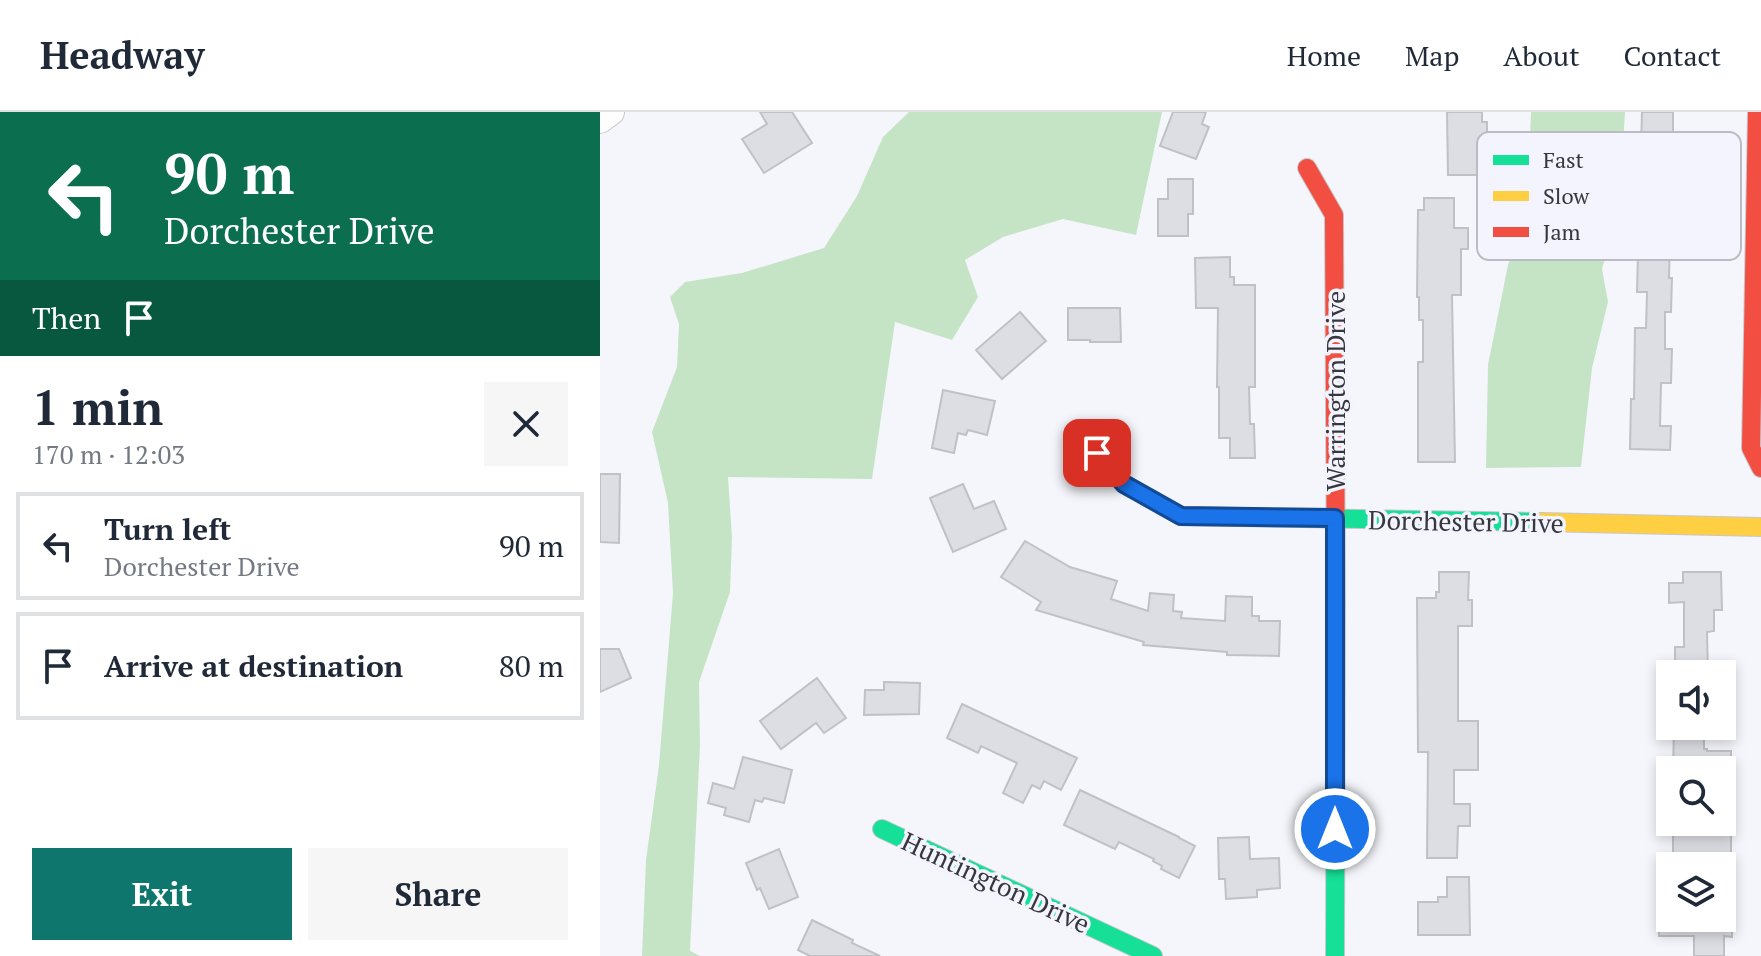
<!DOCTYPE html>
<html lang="en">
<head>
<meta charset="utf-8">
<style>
  :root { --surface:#fff; --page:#f6f6f7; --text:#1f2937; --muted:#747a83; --line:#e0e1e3; --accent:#0f766e }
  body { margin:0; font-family:"PT Serif",serif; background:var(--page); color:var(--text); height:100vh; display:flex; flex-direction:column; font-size:30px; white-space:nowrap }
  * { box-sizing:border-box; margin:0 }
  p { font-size:26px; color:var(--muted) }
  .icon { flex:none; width:44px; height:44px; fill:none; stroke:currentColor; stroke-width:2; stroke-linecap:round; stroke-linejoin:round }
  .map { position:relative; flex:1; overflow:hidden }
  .drawer { display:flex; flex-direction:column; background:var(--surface); width:600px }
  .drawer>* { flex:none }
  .banner { background:#0b6e4f; color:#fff; overflow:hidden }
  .buttons { position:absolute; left:1056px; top:548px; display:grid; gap:16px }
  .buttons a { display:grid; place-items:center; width:80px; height:80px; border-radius:0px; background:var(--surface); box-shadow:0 4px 12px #0003; font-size:40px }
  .pin { position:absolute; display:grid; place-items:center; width:68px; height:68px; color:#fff; margin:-34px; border-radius:16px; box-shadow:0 4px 12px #0006 }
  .me { position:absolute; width:88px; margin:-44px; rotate:0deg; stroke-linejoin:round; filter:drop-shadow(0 0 6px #0008) }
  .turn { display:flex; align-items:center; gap:28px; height:168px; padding:0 32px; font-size:36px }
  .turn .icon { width:104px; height:104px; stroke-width:2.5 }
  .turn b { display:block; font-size:56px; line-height:68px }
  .then { display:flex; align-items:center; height:76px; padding:0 32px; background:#0003; gap:16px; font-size:30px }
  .round { display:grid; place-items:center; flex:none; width:84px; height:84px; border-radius:0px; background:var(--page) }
  .overview { display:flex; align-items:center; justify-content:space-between; height:136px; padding:0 32px }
  h1 { font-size:48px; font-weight:800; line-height:60px }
  .cta { display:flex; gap:16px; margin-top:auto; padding:16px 32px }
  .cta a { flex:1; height:92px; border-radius:0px; background:var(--accent); color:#fff; font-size:32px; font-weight:800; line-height:92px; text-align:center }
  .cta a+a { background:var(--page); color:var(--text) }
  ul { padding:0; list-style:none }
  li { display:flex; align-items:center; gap:24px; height:108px; margin:0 16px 12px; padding:0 16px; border:4px solid var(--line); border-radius:0px }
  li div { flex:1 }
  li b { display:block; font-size:30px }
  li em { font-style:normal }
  header { display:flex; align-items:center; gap:48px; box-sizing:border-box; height:112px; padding:0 40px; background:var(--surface); border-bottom:2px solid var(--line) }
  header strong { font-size:38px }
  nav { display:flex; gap:44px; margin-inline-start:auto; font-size:28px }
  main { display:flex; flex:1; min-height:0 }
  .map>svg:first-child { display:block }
  .forest { fill:#c5e4c5 }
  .building { fill:#dddee3; stroke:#c0c1c5; stroke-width:2 }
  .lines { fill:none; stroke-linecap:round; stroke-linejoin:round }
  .street-casing { stroke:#c6c7cc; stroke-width:28 }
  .fast-casing { stroke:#c6c7cc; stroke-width:20 }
  .slow-casing { stroke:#c6c7cc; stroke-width:20 }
  .jam-casing { stroke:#c6c7cc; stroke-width:20 }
  .street { stroke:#fefefe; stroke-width:26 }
  .fast { stroke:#16e098; stroke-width:18 }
  .slow { stroke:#ffcf43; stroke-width:18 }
  .jam { stroke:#f24e42; stroke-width:18 }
  .route-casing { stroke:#114b97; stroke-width:20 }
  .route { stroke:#1a73e8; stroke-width:14 }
  .labels { text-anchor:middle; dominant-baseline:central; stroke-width:7; stroke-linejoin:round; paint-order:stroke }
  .street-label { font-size:26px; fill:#37383d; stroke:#f3f4fd }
  .key { fill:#f3f4fd; stroke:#bbbcc3; stroke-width:2 }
  .key-label { font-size:22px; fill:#37383d }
</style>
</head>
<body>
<header>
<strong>Headway</strong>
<nav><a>Home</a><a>Map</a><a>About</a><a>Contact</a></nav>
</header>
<main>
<section class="drawer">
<div class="banner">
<div class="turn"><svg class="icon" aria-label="left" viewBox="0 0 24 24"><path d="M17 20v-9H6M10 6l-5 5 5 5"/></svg><div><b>90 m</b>Dorchester Drive</div></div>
<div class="then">Then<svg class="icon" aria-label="arrive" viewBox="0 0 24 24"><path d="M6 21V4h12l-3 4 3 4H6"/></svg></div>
</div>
<div class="overview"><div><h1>1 min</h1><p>170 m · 12:03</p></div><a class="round"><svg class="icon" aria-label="close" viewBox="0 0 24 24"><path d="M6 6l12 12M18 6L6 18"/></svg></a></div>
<ul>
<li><svg class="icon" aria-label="left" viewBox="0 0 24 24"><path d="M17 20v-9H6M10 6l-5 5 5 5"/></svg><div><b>Turn left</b><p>Dorchester Drive</p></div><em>90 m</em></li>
<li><svg class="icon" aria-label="arrive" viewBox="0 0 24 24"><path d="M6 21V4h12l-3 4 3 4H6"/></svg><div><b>Arrive at destination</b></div><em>80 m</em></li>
</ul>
<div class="cta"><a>Exit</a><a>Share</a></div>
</section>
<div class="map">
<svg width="1161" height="844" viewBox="0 0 1161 844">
  <rect width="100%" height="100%" fill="#f5f6fb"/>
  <!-- forest -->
  <g class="forest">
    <path d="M309,0H562L536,123L463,107L403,125L365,148L378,185L352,228L295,210L272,367L128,365L132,425L130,480L99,570L100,633L90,839L100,844H42L46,748L59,653L73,481L68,391L52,320L77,255L79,212L70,185L85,170L142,161L224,136L257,84L283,25Z"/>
    <path d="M931,0H1025L1019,99L1002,157L1008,190L992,256L981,355L886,356L888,253L908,153L927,102Z"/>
  </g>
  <!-- building -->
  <g class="building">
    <path d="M160,0H192L212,31L164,61L142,27L167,12Z"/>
    <path d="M573,0H606L602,12L609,15L596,47L560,34Z"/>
    <path d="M847,0H882V10H887V63H848Z"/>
    <path d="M1042,0H1073V23H1076L1074,125H1070L1069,166H1072L1071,200H1065V237H1072L1071,271H1061L1060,314H1071L1070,338L1030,337L1031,287H1034L1035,216H1046L1047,180H1037L1038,142H1041L1042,95H1039L1040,73H1050L1051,36H1041Z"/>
    <path d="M568,67H593V102H588V124H558V87H568Z"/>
    <path d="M824,86H854V116H868V137H861V183H852L855,350H818V250H823V208H819V185H817L818,98H824Z"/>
    <path d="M630,145V165H634V173H655V275H649L650,312H654L655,346H630V326H619V275H617L618,196H596L595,146Z"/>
    <path d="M468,196H520L521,230H490V228H468Z"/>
    <path d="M420,200L446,229L402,267L376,238Z"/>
    <path d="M343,278L395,289L387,323L368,318L366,323L358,321L354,341L332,336Z"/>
    <path d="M0,362H20L19,431L0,430Z"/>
    <path d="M363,372L374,397L394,389L406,417L353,440L330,386Z"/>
    <path d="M425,429L470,455L517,469L511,487L548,499L550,481L574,483L573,499L582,500L581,506L625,509L626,484L652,485V504H659V509H680L679,544L627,543V540L543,533L544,530L436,498L441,490L401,465Z"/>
    <path d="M839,460H869L868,488H872V514H858V609H878V658H854V692H870V714H858L857,746H827L828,640H818L817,486H836V480H839Z"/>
    <path d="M1083,460H1121L1122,498H1114V519L1107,520L1108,562H1075V535H1084V490L1069,491V471H1083Z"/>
    <path d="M0,537H19L31,566L0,580Z"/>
    <path d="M217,566L246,606L224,621L216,611L181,637L160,609Z"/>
    <path d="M284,570L320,571L319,602L264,603L265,578H284Z"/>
    <path d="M362,592L477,646L461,678L444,669L440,677L432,673L423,691L403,681L417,651L381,634L378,641L347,626Z"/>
    <path d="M1074,614H1104V637H1107V639H1131V658H1073Z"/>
    <path d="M143,645L192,658L184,691L164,686L162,690L155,688L149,710L124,703L126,696L108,691L113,671L134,677Z"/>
    <path d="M480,678L579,725V726L595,734L579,766L561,757L562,754L553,749L554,747L519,730L515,737L464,713Z"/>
    <path d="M1095,710H1121V716H1131V742H1110V748H1073V716H1095Z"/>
    <path d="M649,725L650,747L679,746L680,776L657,778V785L626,787L625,767H619L618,726Z"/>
    <path d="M179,737L198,785L169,797L160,776L157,778L146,751Z"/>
    <path d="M847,765H869L870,823H818V790H838V785H847Z"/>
    <path d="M1059,806H1132V825L1124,824V844H1094V824H1059Z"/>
    <path d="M212,808L253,828L252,831L280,844H210L198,838Z"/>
  </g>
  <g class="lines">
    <!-- street casing -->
    <g class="street-casing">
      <path id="street" d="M0,8L11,0"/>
    </g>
    <!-- fast casing -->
    <g class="fast-casing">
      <g id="fast">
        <path d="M497,341L524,372L581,404L940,410"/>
        <path d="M282,717L553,844"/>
        <path d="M735,844L736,488"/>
      </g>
    </g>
    <!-- slow casing -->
    <g class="slow-casing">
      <path id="slow" d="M940,410L1161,415"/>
    </g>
    <!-- jam casing -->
    <g class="jam-casing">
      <g id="jam">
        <path d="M1157,0L1151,336L1161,356"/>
        <path d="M707,56L734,103L736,488"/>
      </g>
    </g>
    <!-- street -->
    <use href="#street" class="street"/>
    <!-- fast -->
    <use href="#fast" class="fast"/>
    <!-- slow -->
    <use href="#slow" class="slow"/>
    <!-- jam -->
    <use href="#jam" class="jam"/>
  </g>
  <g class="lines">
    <!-- route casing -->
    <g class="route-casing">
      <path id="route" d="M497,341L524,372L581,404L735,406V717"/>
    </g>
    <!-- route -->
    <use href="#route" class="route"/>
  </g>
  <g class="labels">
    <!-- street labels -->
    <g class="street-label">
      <text transform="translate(735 279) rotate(-90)">Warrington Drive</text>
      <text transform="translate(866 409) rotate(1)">Dorchester Drive</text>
      <text transform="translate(396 770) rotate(25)">Huntington Drive</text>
    </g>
  </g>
  <!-- legend -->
  <rect x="877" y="20" width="264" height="128" rx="12" class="key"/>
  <rect x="893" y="43" width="36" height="10" fill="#16e098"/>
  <rect x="893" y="79" width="36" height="10" fill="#ffcf43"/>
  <rect x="893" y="115" width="36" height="10" fill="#f24e42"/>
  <g class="key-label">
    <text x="943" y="56">Fast</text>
    <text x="943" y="92">Slow</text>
    <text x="943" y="128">Jam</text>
  </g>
</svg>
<div class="buttons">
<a><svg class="icon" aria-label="sound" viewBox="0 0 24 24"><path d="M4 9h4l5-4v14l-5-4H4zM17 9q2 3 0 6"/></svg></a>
<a><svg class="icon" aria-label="search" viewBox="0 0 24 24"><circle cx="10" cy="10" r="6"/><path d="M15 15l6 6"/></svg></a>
<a><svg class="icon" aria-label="layers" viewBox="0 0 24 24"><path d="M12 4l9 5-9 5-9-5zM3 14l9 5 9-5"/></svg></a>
</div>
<div class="pin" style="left:497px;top:341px;background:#d93025"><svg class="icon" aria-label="arrive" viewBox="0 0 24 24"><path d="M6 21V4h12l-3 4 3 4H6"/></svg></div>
<svg class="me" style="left:735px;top:717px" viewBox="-20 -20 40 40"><circle r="17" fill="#1a73e8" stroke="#fff" stroke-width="3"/><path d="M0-11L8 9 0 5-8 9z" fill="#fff"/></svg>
</div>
</main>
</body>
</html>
